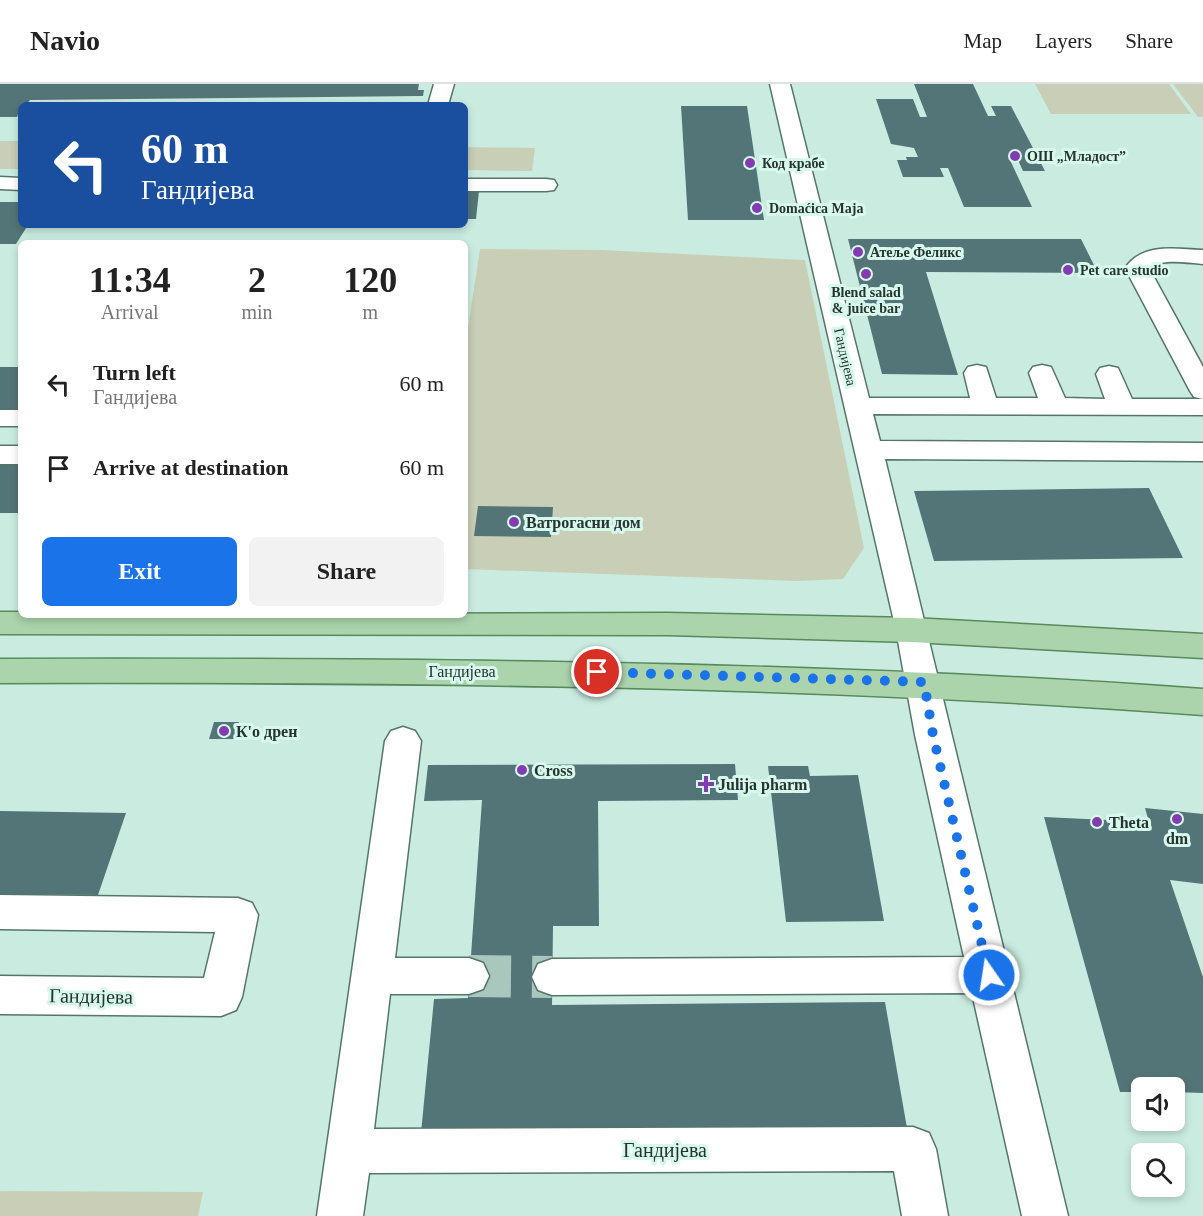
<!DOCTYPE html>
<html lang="en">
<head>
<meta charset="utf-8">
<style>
  :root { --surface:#fff; --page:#f2f2f2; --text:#222; --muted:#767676; --line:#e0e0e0; --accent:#1a73e8 }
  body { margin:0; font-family:Georgia,serif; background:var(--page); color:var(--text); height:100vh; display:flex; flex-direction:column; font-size:22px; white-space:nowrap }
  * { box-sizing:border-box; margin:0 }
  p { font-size:20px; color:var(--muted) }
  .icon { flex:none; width:33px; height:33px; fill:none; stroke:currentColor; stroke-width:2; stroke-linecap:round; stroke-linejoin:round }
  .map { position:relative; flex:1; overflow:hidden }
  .details { position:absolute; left:18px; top:156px; width:450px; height:378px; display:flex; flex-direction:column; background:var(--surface); border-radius:9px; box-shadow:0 3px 9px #0003 }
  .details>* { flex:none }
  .guide { position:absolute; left:18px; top:18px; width:450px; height:126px; border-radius:9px; box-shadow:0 3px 9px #0003; background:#1a4fa0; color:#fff; overflow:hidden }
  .controls { position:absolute; left:1131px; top:993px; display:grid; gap:12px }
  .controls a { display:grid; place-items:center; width:54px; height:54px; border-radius:9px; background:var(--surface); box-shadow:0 3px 9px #0003; font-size:30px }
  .pin { position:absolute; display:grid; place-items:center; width:51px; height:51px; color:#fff; margin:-26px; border:3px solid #fff; border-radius:50%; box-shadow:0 2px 6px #0007 }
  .me { position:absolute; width:66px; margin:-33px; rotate:347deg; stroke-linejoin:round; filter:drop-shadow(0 0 4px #0008) }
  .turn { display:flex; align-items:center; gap:21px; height:126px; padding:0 24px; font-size:27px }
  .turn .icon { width:78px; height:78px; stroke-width:2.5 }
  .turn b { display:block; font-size:42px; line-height:51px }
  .eta { display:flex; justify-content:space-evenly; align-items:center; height:102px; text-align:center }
  .eta b { font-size:36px; font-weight:700; line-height:42px }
  .primary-button { display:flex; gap:12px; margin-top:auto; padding:12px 24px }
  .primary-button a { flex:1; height:69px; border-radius:9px; background:var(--accent); color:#fff; font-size:24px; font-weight:700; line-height:69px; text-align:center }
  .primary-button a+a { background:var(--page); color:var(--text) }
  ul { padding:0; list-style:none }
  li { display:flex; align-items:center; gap:18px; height:84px; padding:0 24px }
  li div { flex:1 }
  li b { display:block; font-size:22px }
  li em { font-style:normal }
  header { display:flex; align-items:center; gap:36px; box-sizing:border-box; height:84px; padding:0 30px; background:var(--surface); border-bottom:2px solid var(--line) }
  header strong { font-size:28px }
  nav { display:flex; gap:33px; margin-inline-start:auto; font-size:21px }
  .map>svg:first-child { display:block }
  .green { fill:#c9ceb7 }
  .building { fill:#547577 }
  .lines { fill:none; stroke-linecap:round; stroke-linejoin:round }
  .minor-tunnel { stroke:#a9c7bd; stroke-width:42; stroke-dasharray:42 21; stroke-linecap:butt }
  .minor-casing { stroke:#56756a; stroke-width:3 }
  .major-casing { stroke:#58895c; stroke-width:3 }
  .minor { fill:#fff; fill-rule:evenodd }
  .major { fill:#abd4ac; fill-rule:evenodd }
  .route { stroke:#1a73e8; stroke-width:10; stroke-dasharray:0 18 }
  .poi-dot { fill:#823caf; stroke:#d7f9ed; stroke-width:2 }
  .labels { text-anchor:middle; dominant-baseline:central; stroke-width:6; stroke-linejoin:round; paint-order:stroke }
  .far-poi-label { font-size:14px; font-weight:bold; fill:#26332f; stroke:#d7f9ed; text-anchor:start }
  .far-street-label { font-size:14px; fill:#26332f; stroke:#d7f9ed }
  .poi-label { font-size:16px; font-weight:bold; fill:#26332f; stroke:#d7f9ed; text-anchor:start }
  .street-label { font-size:16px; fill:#26332f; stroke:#d7f9ed }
  .near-street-label { font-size:20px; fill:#26332f; stroke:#d7f9ed }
</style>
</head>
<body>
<header>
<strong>Navio</strong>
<nav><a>Map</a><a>Layers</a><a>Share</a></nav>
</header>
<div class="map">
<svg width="1203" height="1132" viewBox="0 0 1203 1132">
  <rect width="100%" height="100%" fill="#caece0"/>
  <!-- green -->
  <g class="green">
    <path d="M1035,0H1169L1191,30H1051Z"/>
    <path d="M1173,0H1203V33H1198Z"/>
    <rect x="0" y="57" width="21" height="28"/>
    <path d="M467,63L535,64L532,87L465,86Z"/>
    <path d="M480,165L602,166L805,176L864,464L843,495L797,497L465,485V263Z"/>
    <path d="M0,1107L203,1108L198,1132H0Z"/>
  </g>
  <!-- building -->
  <g class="building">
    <path d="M0,0H419L418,6H424L423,12L30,16L26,21H21L17,33H0Z"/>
    <path d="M914,0H973L988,32H996L991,22H1011L1045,87H1023L1018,76H1010L1032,123H964L948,84H940L944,93H903L897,76H907L906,73H918L914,64L891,60L876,15H913L920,33H927Z"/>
    <path d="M681,22H747L764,136H688Z"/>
    <path d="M465,107H479L476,135H465Z"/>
    <path d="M0,118H21V141H28L16,160H0Z"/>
    <path d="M848,155H1081L1098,189L926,188L958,291L882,290Z"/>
    <path d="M0,283H21V326L0,325Z"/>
    <rect x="0" y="380" width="21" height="49"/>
    <path d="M1149,404L1183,474L934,477L914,407Z"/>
    <path d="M478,422L553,423L551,453L474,452Z"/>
    <path d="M214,638H239L234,655H209Z"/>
    <path d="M735,680L738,716L598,717L599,842H553L552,921L885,918L907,1044L421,1049L434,915L468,914L482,716L424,717L428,681Z"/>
    <path d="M768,682H808L810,692L858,691L884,837L786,838Z"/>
    <path d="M1145,724L1203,730V800L1170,796L1203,893V1009L1174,1008V1004H1142V1008H1120L1044,733L1149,738Z"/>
    <path d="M0,727L126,729L98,811L0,810Z"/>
  </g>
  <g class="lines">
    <!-- minor-tunnel -->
    <path class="minor-tunnel" d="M469,892L552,893"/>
    <!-- minor casing -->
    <g class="minor-casing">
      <g id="minor">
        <path d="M434,0H454L448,21H428Z"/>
        <path d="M770,0H790L869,314H970L964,289L968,283L977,281L986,283L996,314H1038L1029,289L1033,283L1042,281L1051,283L1065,314L1105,315L1096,290L1100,284L1109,282L1118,284L1132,315H1203L1194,313L1190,307L1125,184C1143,158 1176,165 1203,166V180C1186,179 1164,174 1149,184L1203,283V331L873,330L880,357L1203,359V377L885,375L1068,1132H1022L972,909L552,911L538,906L532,893L538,880L552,875L964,873L915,651L896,546Z"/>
        <path d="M0,93L21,94V106L0,105Z"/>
        <path d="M465,95H546L554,96L557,101L554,106L546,107H465Z"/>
        <rect x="0" y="326" width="21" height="16"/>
        <rect x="0" y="362" width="21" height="18"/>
        <path d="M403,643L415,647L421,657L395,874H469L483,879L489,892L483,905L469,910H390L374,1045L913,1043L929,1049L936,1065L948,1132H902L894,1087L369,1089L363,1132H317L385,657L391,647Z"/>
        <path d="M0,811L238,814L252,819L258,831L242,913L236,926L221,932L0,930V892L204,894L215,848L0,845Z"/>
      </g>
    </g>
    <!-- major casing -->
    <g class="major-casing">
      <g id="major">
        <path d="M0,528H21V531L668,529L912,534L1203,550V574L912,558L668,551L0,550Z"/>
        <path d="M0,575C402,574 802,576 1203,605V631C802,601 402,598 0,599Z"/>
      </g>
    </g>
    <!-- minor -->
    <use href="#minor" class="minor"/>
    <!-- major -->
    <use href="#major" class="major"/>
  </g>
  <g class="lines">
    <!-- route -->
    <path class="route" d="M597,588L924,598L933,651L989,891"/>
  </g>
  <!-- markers -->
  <g class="poi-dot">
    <circle cx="1015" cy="72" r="6"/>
    <circle cx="750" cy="79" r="6"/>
    <circle cx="757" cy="124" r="6"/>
    <circle cx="858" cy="168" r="6"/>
    <circle cx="1068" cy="186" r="6"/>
    <circle cx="866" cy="190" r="6"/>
    <circle cx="514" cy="438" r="6"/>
    <circle cx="224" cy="647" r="6"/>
    <circle cx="522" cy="686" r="6"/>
    <path d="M703 691h6v6h6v6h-6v6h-6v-6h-6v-6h6z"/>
    <circle cx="1177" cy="735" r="6"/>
    <circle cx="1097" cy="738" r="6"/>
  </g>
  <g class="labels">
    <!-- far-poi labels -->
    <g class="far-poi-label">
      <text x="1027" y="72">ОШ „Младост”</text>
      <text x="762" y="79">Код крабе</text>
      <text x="769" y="124">Domaćica Maja</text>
      <text x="870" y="168">Атеље Феликс</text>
      <text x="1080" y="186">Pet care studio</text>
      <text x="866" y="208" text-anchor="middle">Blend salad<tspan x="866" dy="16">&amp; juice bar</tspan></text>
    </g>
    <!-- far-street labels -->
    <g class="far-street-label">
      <text transform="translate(845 273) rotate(77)">Гандијева</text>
    </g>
    <!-- poi labels -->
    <g class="poi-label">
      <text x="526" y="438">Ватрогасни дом</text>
      <text x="236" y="647">К'о дрен</text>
      <text x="534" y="686">Cross</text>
      <text x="718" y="700">Julija pharm</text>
      <text x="1109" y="738">Theta</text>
      <text x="1177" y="754" text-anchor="middle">dm</text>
    </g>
    <!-- street labels -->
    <g class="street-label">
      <text x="462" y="587">Гандијева</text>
    </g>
    <!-- near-street labels -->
    <g class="near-street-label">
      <text transform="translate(91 912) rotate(1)">Гандијева</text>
      <text x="665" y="1066">Гандијева</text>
    </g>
  </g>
</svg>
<div class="controls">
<a><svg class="icon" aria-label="sound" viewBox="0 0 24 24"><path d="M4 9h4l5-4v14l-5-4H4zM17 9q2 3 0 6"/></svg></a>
<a><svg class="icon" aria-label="search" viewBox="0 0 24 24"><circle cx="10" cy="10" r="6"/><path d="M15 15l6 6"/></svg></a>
</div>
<div class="pin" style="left:597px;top:588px;background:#d93025"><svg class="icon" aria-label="arrive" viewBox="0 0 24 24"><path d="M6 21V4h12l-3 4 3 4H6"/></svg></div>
<svg class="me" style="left:989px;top:891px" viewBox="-20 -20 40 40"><circle r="17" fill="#1a73e8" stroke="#fff" stroke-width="3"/><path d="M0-11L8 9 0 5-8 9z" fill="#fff"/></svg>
<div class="guide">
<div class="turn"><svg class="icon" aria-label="left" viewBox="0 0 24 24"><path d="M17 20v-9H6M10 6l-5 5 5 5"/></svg><div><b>60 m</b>Гандијева</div></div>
</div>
<section class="details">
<div class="eta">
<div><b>11:34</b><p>Arrival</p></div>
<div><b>2</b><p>min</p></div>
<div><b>120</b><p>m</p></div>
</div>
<ul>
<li><svg class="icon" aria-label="left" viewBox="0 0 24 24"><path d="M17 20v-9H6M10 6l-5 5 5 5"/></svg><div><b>Turn left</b><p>Гандијева</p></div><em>60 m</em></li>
<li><svg class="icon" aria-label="arrive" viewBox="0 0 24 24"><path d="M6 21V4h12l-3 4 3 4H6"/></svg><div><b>Arrive at destination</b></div><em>60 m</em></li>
</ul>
<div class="primary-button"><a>Exit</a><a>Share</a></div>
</section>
</div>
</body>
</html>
